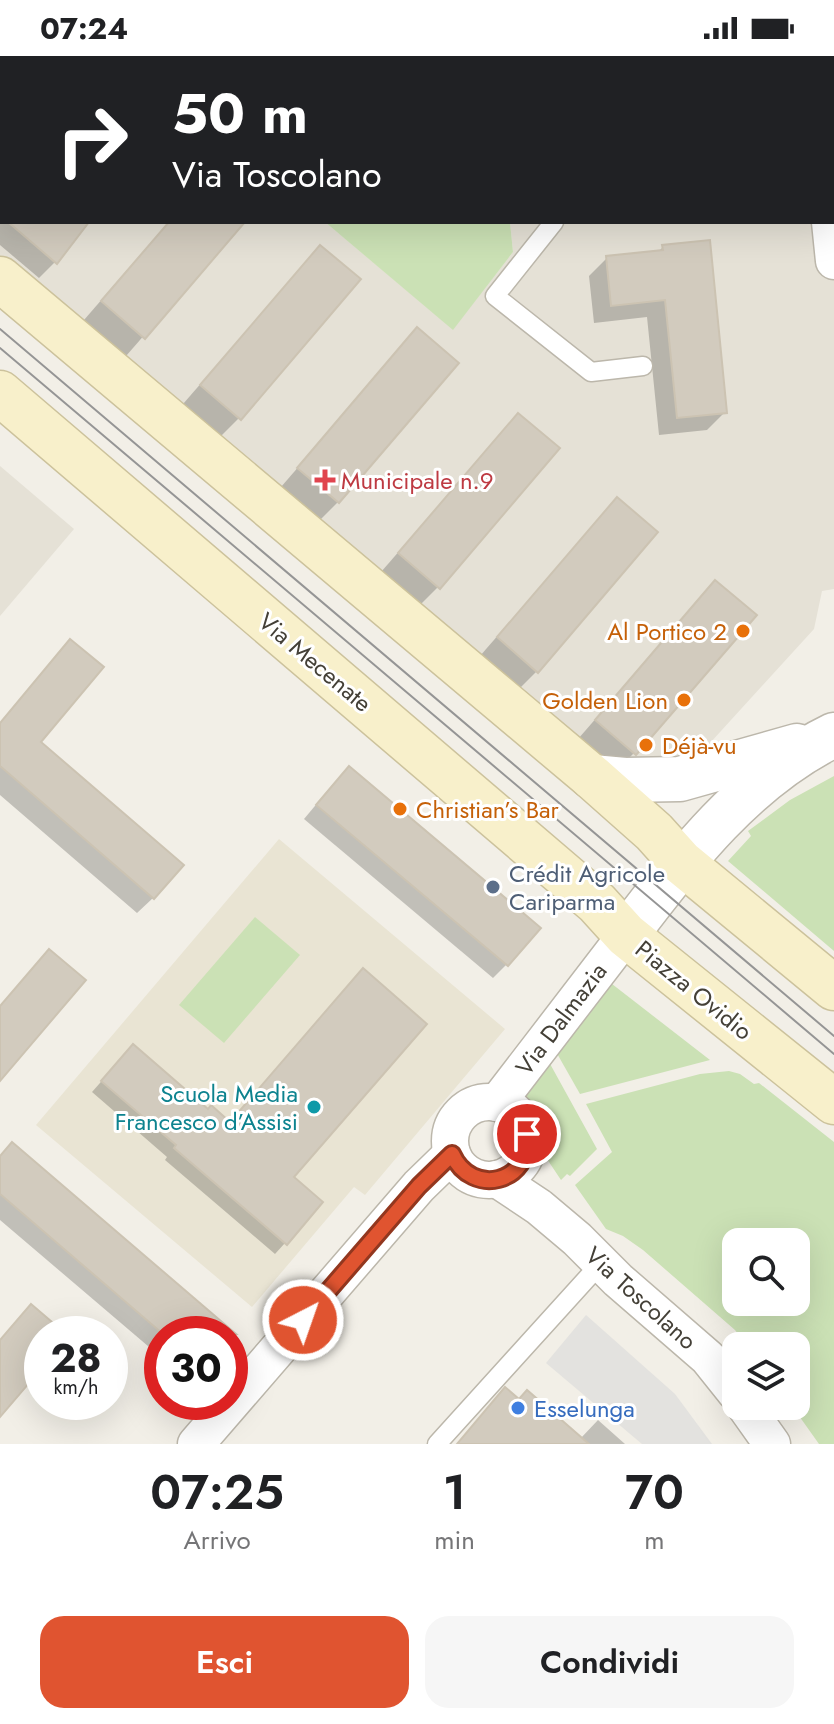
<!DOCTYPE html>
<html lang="it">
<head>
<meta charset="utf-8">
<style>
  :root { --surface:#fff; --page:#f6f6f6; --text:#202124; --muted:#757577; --accent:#e05430 }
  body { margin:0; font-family:Jost,sans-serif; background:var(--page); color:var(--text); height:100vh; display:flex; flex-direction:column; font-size:30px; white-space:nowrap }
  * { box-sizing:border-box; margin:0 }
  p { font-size:26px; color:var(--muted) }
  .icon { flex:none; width:44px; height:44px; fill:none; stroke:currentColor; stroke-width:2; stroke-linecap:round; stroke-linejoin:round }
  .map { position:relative; height:1388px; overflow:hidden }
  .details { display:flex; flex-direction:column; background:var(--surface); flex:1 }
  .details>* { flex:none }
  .top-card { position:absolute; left:0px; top:0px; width:834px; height:168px; box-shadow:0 8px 32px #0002; background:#202124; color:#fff; overflow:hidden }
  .fabs { position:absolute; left:722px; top:1172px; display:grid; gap:16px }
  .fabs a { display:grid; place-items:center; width:88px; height:88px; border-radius:16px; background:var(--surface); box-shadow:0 8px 32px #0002; font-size:40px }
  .speed { position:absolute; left:24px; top:1260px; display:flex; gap:16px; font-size:40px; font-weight:700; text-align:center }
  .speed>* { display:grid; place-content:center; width:104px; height:104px; border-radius:50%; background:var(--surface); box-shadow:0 8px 32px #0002; line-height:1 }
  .speed small { font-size:20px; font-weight:400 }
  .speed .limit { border:12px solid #d22; background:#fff; color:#111 }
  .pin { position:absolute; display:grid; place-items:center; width:68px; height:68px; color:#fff; margin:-34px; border:4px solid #fff; border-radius:50%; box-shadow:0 2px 8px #0007 }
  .me { position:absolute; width:88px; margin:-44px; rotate:41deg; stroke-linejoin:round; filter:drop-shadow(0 0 6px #0008) }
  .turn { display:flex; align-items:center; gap:28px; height:168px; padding:0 40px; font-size:36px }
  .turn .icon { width:104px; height:104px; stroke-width:2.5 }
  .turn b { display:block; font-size:56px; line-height:68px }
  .eta { display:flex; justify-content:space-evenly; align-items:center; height:136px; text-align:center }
  .eta b { font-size:48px; font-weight:600; line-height:56px }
  .button { display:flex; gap:16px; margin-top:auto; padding:16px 40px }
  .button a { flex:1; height:92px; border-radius:24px; background:var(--accent); color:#fff; font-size:32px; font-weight:600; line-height:92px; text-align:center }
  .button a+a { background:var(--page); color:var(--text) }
  .status { display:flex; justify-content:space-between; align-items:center; height:56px; padding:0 40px; background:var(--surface); direction:ltr }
  .status svg { height:22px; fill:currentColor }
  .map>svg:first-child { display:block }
  .residential { fill:#e5e1d6 }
  .education { fill:#e9e4d3 }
  .green { fill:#cbe1b5; fill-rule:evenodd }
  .parking { fill:#e3e2df }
  .shadow { fill:#0003 }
  .building { fill:#d2cbbe; stroke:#ccc3b2; stroke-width:2 }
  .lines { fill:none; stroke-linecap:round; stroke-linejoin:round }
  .service-casing { stroke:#bcb7ab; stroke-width:21 }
  .minor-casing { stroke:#bcb7ab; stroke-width:39 }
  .tertiary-casing { stroke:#bcb7ab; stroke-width:47 }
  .secondary-casing { stroke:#ccc29c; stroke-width:47 }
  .service { stroke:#fff; stroke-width:18 }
  .minor { stroke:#fff; stroke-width:36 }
  .tertiary { stroke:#fff; stroke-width:44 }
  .secondary { stroke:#f8f0cb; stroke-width:44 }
  .tram { stroke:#959595; stroke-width:2 }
  .route-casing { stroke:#92371f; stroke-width:20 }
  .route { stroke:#e05430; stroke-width:14 }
  .health-dot { fill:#e0444e; stroke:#fff; stroke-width:3 }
  .food-dot { fill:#e8710a; stroke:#fff; stroke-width:3 }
  .service-dot { fill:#5c6f8a; stroke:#fff; stroke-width:3 }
  .culture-dot { fill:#0f9aa8; stroke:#fff; stroke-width:3 }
  .shop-dot { fill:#3f7fe0; stroke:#fff; stroke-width:3 }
  .labels { text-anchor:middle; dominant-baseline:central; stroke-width:6; stroke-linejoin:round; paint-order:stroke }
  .health-label { font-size:24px; fill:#be3a42; stroke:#fff; text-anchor:start }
  .food-label { font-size:24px; fill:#c56008; stroke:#fff; text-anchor:end }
  .street-label { font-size:24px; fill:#444037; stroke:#fff }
  .service-label { font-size:24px; fill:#4e5e75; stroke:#fff; text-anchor:start }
  .culture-label { font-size:24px; fill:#0d838f; stroke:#fff; text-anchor:end }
  .shop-label { font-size:24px; fill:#366cbe; stroke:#fff; text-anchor:start }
</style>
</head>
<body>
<div class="status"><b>07:24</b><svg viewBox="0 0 49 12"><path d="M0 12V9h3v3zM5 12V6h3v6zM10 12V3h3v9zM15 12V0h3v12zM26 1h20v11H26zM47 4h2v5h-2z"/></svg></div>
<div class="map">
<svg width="834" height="1388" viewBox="0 0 834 1388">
  <rect width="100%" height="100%" fill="#f2efe7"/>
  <!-- residential -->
  <g class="residential">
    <path d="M0,0L167,2H2V166H325L453,273L513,196L510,166H832V2L493,0H834V533L822,535L814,573L649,754L0,223Z"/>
    <path d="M0,410L74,473L0,560Z"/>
  </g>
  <!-- education -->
  <path class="education" d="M279,783L505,973L365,1139L354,1131L252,1251L36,1069Z"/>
  <!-- green -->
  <g class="green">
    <path d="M164,0H493L494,2H167Z"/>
    <path d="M325,166H510L513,196L453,274Z"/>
    <path d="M834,720V895L728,805L751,780L748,775L790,744Z"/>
    <path d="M255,861L300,899L224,987L179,949Z"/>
    <path d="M612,928L710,1004L580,1038L555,994Z"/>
    <path d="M549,1006L597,1093L570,1120L567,1118L561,1124L545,1100L533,1063L513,1041Z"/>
    <path d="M729,1015L740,1018L754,1028L759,1027L834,1086V1388H819L792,1350H796V1290H747L735,1274L643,1194L623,1180L606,1173L575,1129L612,1096L586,1048L700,1018ZM796,1186V1246H736V1186Z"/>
  </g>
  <!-- parking -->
  <path class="parking" d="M586,1259L675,1338L712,1388H642L546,1307Z"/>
  <!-- shadow -->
  <g class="shadow">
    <path d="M28,0H142L144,2H26Z"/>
    <path d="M697,0V2L621,1L622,0Z"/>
    <path d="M0,85L2,166H77L55,206L39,222L0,189Z"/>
    <path d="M169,166H243L126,300L84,264Z"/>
    <path d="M320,191L239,362L221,380L183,348Z"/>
    <path d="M663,191L725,356L707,374L659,379L647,261L594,267L589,220L607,202L657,197Z"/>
    <path d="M417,274L338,446L320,464L281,431Z"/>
    <path d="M518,359L438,531L420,549L381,516Z"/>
    <path d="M617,443L537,615L519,633L480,600Z"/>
    <path d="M715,526L634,697L616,715L578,683Z"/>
    <path d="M55,602L38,687L153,842L137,857L0,739V667Z"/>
    <path d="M335,726L506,909L493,922L304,763Z"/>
    <path d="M122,1002L208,1056L292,1121L285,1187L275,1198L165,1104L167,1101L92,1036Z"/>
    <path d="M0,1101L217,1278H162V1302L0,1164Z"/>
    <path d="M519,1345L580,1383L598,1364L625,1388H458Z"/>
  </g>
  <!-- building -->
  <g class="building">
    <path d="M8,166H89L57,208Z"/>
    <path d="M169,166H245L145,283L101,245Z"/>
    <path d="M710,184L727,357L677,362L665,244L611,250L606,200L663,194L662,189Z"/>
    <path d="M320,189L361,223L241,364L200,329Z"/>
    <path d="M417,271L459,307L339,447L297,412Z"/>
    <path d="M518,357L560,392L440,533L398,497Z"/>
    <path d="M617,441L658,476L538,617L497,581Z"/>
    <path d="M715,524L757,559L636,699L595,664Z"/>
    <path d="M70,583L104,611L41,686L184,809L154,843L0,710V667Z"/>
    <path d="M349,710L541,872L508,910L316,749Z"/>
    <path d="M49,893L86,924L0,1025V950Z"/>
    <path d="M363,912L427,968L294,1121L323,1146L287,1189L174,1092L176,1089L101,1025L133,988L208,1053L211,1049L230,1066Z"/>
    <path d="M12,1086L236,1278H163L0,1138V1100Z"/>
    <path d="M31,1248L66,1278H42V1312L0,1361V1284Z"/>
    <path d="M505,1331L519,1343L527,1334L589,1388H457Z"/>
  </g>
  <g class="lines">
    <!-- service casing -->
    <g class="service-casing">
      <g id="service">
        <path d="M554,166L495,240L591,316L643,310"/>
        <path d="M437,1388L601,1207"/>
      </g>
    </g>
    <!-- minor casing -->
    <g class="minor-casing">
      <g id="minor">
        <path d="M814,0V2"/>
        <path d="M830,166L834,205"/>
        <circle cx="489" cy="1085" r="39"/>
        <path d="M497,1047L626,879"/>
        <path d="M497,1123L539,1151L577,1183L618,1224L708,1302L736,1337"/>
        <path d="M745,1350L772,1388"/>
        <path d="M196,1388L419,1130L452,1098"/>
      </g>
    </g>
    <!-- tertiary casing -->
    <g class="tertiary-casing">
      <g id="tertiary">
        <path d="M592,721L625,724L680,723L797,690"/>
        <path d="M626,879C683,803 747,721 834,679"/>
      </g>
    </g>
    <!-- secondary casing -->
    <g class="secondary-casing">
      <g id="secondary">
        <path d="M0,223L592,721L654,776L681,806L834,932"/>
        <path d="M0,337L597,847L626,879L834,1046"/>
      </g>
    </g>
    <!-- service -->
    <use href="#service" class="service"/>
    <!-- minor -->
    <use href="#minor" class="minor"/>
    <!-- tertiary -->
    <use href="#tertiary" class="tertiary"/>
    <!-- secondary -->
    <use href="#secondary" class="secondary"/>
    <!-- tram -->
    <g class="tram">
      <path d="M0,273L834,980"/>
      <path d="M0,292L834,998"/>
    </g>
  </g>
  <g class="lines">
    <!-- route casing -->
    <g class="route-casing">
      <path id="route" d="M303,1264L419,1130L452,1098C472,1142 532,1127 527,1078"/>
    </g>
    <!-- route -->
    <use href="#route" class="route"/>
  </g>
  <!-- markers -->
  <path class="health-dot" d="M321 412h8v8h8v8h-8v8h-8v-8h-8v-8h8z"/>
  <g class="food-dot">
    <circle cx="743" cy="575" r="8"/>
    <circle cx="684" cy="644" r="8"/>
    <circle cx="646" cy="689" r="8"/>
    <circle cx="400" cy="753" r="8"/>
  </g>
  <circle class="service-dot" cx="493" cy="831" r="8"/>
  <circle class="culture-dot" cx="314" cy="1051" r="8"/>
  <circle class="shop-dot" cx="518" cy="1352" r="8"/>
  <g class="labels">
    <!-- health labels -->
    <g class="health-label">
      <text x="341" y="424">Municipale n.9</text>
    </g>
    <!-- food labels -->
    <g class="food-label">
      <text x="727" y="575">Al Portico 2</text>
      <text x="668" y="644">Golden Lion</text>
      <text x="662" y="689" text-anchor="start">Déjà-vu</text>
      <text x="416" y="753" text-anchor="start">Christian’s Bar</text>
    </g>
    <!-- street labels -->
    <g class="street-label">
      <text transform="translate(315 606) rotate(40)">Via Mecenate</text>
      <text transform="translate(694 934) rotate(39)">Piazza Ovidio</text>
      <text transform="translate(561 963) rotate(-53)">Via Dalmazia</text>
      <text transform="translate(641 1242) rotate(42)">Via Toscolano</text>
    </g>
    <!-- service labels -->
    <g class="service-label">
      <text x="509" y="817">Crédit Agricole<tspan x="509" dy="28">Cariparma</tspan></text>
    </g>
    <!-- culture labels -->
    <g class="culture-label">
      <text x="298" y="1037">Scuola Media<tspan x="298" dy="28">Francesco d’Assisi</tspan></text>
    </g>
    <!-- shop labels -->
    <g class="shop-label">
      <text x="534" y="1352">Esselunga</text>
    </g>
  </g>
</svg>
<div class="fabs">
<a><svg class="icon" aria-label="search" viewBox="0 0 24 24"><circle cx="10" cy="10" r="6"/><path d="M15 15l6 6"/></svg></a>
<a><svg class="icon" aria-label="layers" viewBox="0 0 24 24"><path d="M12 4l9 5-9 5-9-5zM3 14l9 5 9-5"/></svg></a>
</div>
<div class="speed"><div>28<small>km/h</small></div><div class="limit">30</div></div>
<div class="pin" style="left:527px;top:1078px;background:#d93025"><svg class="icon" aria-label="arrive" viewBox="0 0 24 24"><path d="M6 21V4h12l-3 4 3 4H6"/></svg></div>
<svg class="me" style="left:303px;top:1264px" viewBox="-20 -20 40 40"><circle r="17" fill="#e05430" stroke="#fff" stroke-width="3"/><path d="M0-11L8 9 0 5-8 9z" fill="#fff"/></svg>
<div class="top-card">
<div class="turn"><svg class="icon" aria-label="right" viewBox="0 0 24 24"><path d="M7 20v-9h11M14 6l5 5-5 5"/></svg><div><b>50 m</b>Via Toscolano</div></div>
</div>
</div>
<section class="details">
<div class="eta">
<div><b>07:25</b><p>Arrivo</p></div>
<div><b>1</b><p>min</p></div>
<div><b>70</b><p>m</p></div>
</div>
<div class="button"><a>Esci</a><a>Condividi</a></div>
</section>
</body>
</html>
